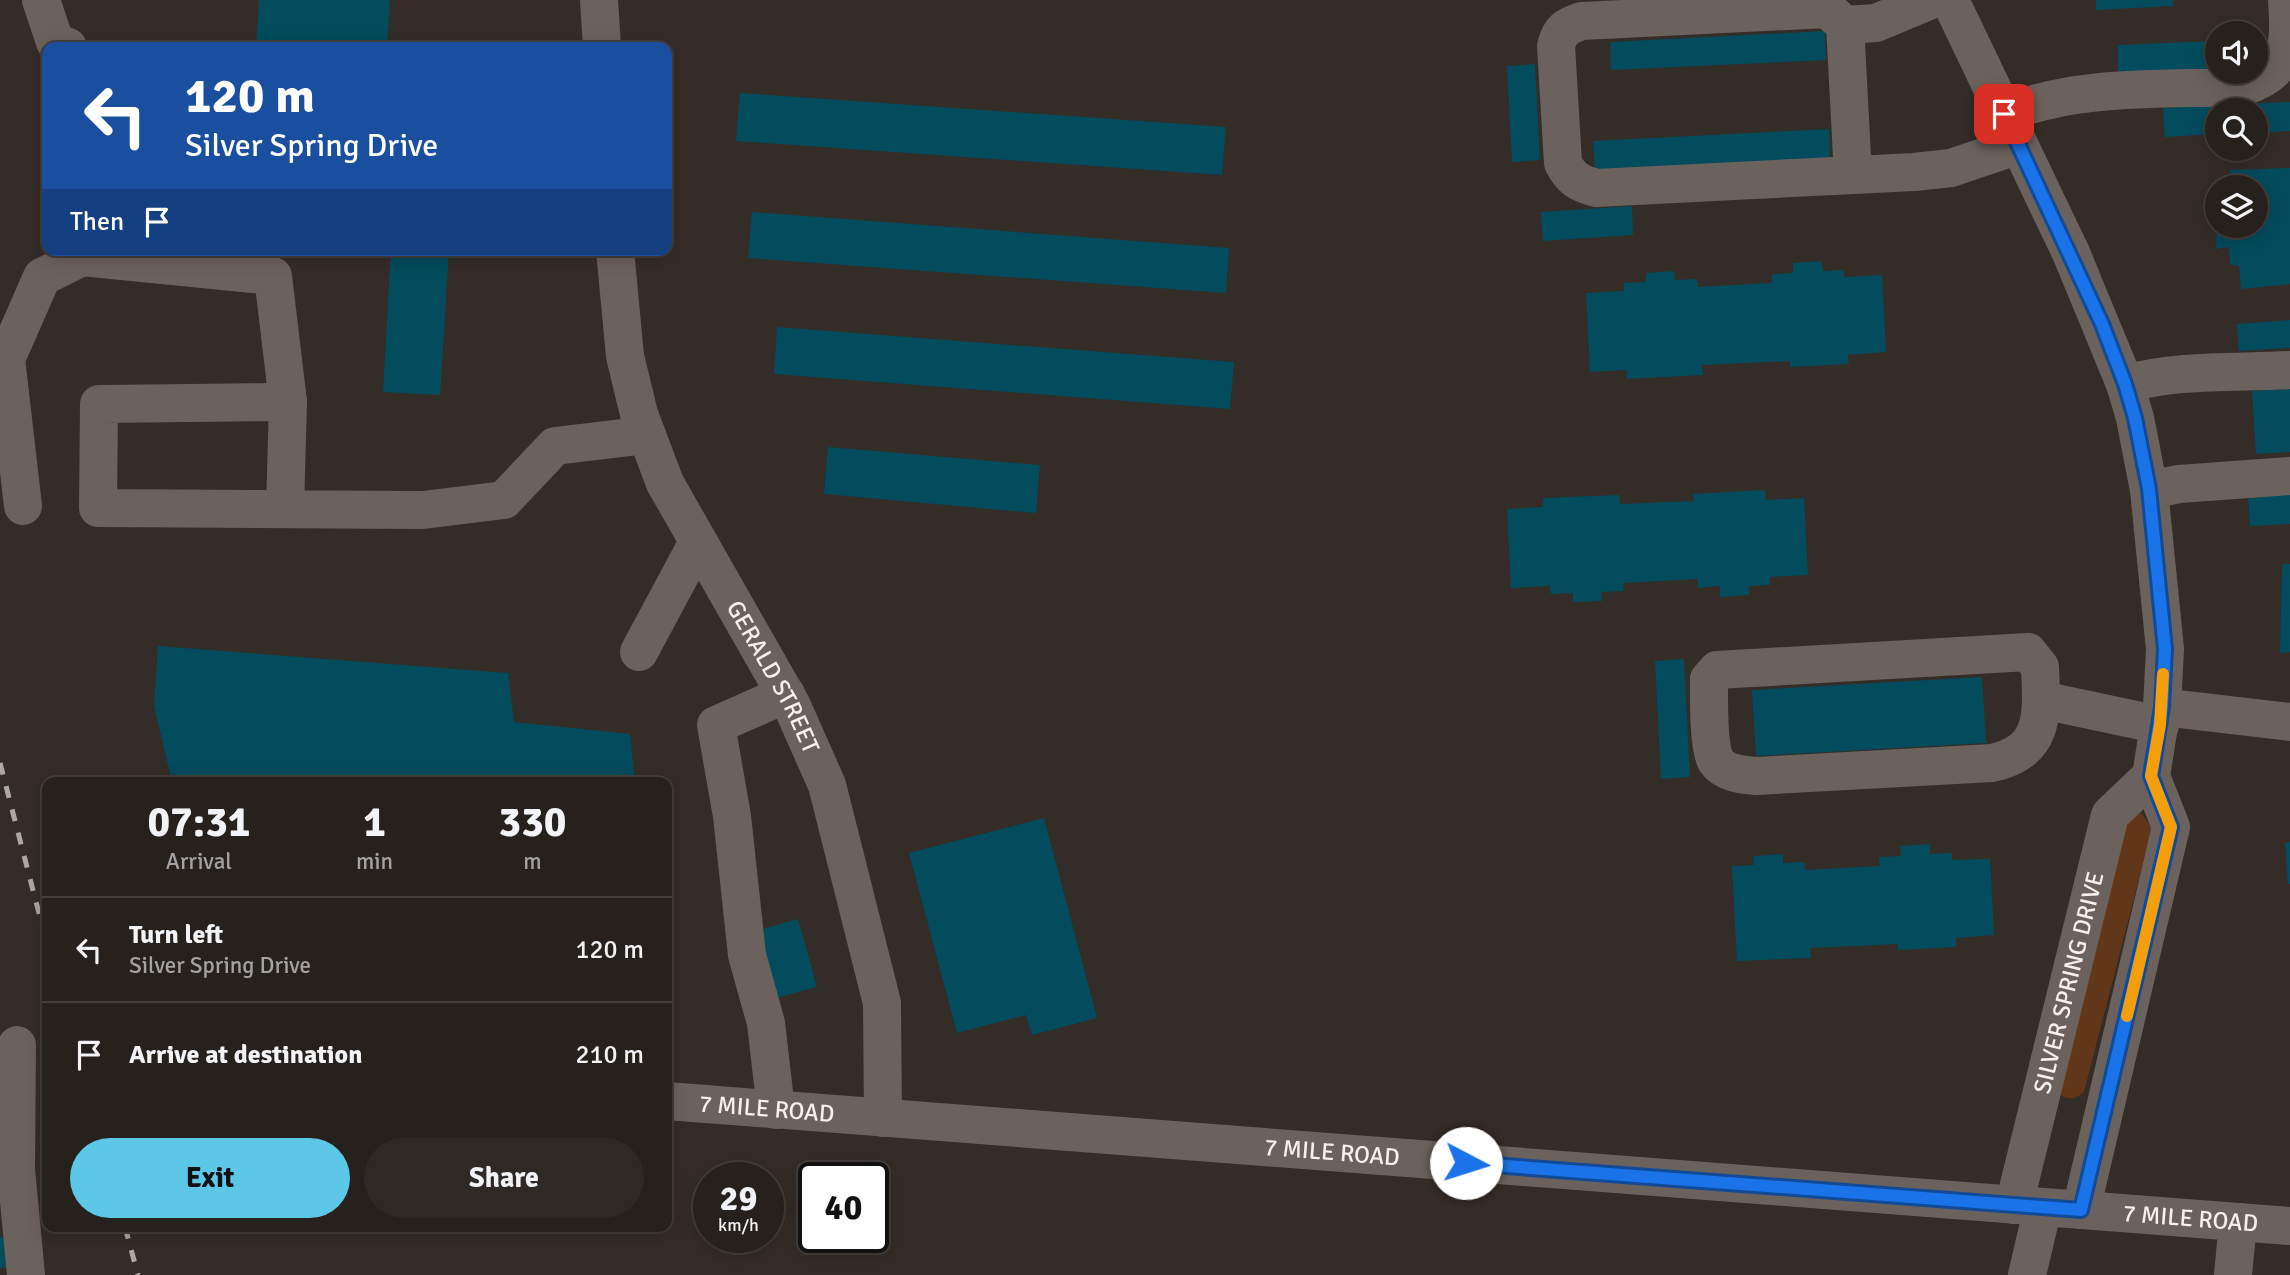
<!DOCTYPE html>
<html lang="en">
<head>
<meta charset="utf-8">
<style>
  :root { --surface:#27211d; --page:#2f2926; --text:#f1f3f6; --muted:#a4a3a4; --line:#433e3b; --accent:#5cc7e7 }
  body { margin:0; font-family:Signika,sans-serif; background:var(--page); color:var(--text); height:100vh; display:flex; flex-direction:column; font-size:26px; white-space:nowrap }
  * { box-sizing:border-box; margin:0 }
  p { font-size:23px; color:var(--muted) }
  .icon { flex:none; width:38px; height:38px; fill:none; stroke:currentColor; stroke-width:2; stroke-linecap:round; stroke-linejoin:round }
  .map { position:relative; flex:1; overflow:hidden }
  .drawer { position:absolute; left:42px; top:777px; width:630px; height:455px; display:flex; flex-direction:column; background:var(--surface); border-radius:14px; box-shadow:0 4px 18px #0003,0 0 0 2px var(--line) }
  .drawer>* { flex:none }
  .hud { position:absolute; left:42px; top:42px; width:630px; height:214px; border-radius:14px; box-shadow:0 4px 18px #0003,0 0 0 2px var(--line); background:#1a4fa0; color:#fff; overflow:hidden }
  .buttons { position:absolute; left:2205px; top:21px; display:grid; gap:14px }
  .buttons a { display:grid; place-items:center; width:63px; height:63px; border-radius:50%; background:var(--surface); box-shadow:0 4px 18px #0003,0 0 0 2px var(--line); font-size:35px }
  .speed { position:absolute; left:693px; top:1162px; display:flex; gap:14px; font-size:35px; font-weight:700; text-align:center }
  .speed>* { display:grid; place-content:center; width:91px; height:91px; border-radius:50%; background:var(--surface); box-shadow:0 4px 18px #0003,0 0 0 2px var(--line); line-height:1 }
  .speed small { font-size:18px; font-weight:400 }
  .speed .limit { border:4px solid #111; border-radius:10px; background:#fff; color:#111 }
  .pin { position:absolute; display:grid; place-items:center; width:60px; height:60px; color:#fff; margin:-30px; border-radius:14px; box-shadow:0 4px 10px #0006 }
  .me { position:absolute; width:77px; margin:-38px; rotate:95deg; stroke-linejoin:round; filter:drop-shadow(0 0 5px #0008) }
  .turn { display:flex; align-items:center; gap:24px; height:147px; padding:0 28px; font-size:32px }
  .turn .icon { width:91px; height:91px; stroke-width:2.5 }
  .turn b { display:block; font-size:49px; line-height:60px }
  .then { display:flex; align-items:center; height:66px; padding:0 28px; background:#0003; gap:14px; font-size:26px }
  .eta { display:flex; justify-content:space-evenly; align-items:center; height:119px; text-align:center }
  .eta b { font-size:42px; font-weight:700; line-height:49px }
  .primary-button { display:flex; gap:14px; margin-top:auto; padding:14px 28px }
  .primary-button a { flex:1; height:80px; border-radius:42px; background:var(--accent); color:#111; font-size:28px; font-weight:700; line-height:80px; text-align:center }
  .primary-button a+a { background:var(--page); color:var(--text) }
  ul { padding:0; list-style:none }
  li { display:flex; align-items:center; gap:21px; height:105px; padding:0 28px; border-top:2px solid var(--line) }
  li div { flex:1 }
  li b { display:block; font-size:26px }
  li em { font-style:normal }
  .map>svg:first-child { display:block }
  .green { fill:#613619 }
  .building { fill:#034c5d }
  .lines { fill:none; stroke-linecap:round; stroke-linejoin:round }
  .minor { stroke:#6c625d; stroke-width:38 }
  .rail { stroke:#aea8a4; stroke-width:5; stroke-dasharray:12 12; stroke-linecap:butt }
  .route-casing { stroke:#114b97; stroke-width:18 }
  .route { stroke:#1a73e8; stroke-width:12 }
  .slow { stroke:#f59e0b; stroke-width:12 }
  .labels { text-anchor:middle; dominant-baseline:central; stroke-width:6; stroke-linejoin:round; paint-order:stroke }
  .street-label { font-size:24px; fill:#f6f1ee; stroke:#342c27 }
</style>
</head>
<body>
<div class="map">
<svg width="2290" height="1275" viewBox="0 0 2290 1275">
  <rect width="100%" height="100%" fill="#342c27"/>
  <!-- green -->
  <path class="green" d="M2141,813L2152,828L2084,1092C2075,1100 2069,1100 2059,1094L2124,821L2131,814Z"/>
  <!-- building -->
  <g class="building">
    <path d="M259,0H390L387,47H256Z"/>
    <path d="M2096,0H2173V6L2096,10Z"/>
    <path d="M1825,31L1826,60L1611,70L1610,42Z"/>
    <path d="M2217,41V70L2118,73V45Z"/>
    <path d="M1535,64L1540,160L1512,162L1507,66Z"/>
    <path d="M740,93L1226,127L1222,175L736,141Z"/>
    <path d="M2290,102V131L2256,133V110H2217V134L2165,137L2163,108Z"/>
    <path d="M1829,129L1830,158L1595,170L1593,141Z"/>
    <path d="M2290,168V284L2241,289L2239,266L2230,264L2229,247L2216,249L2217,226H2256V187H2233L2230,170Z"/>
    <path d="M1632,206L1633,235L1543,241L1541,212Z"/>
    <path d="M752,212L1229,248L1226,293L748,258Z"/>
    <path d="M391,250H449L440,395L383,392Z"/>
    <path d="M1822,261L1823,271L1844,270V277L1882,275L1886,352L1848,355L1849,364L1790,367V361L1702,365L1703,375L1627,379V370L1590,372L1586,293L1624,291V283L1646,282V273L1674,271L1675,280L1697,279L1698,287L1772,283V274L1793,273V263Z"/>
    <path d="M2290,320V348L2239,351L2237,324Z"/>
    <path d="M777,327L1234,362L1230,409L774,374Z"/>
    <path d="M2290,389V452L2256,454L2252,391Z"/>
    <path d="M828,447L1040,465L1036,513L824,494Z"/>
    <path d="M1765,490L1766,500L1804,498L1808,575L1770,577V585L1749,586V595L1720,597V586L1698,588V579L1623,583L1624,591L1601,592L1602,601L1573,602V593L1551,594L1550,586L1511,588L1507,509L1543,507V498L1619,495L1620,504L1694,501L1693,494Z"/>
    <path d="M2290,493V524L2250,526L2248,494Z"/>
    <path d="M2282,564H2290V652L2280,653Z"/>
    <path d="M158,646L508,673L514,722L630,734L635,782H172L154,706Z"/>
    <path d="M1684,659L1690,777L1661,779L1655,661Z"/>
    <path d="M1982,677L1986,743L1756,756L1752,690Z"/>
    <path d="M1044,818L1097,1018L1032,1035L1026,1015L957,1033L909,853Z"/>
    <path d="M2290,842V884H2288L2285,843Z"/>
    <path d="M1930,844V854L1952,853V860L1990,859L1994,935L1956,938V947L1898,950V944L1810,948L1811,958L1737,961L1732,866L1754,865L1753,856L1783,854V863L1805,862V870L1880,866L1879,857L1901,856L1900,846Z"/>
    <path d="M798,919L817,987L769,1000L751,932Z"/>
    <path d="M11,1236L13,1267L0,1268V1237Z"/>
  </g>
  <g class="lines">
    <!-- minor -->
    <g class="minor">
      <path d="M41,0L55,42L68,47"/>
      <path d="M599,0L602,47"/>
      <path d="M1931,0L1876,23L1845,25L1827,9L1582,21C1566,26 1560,30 1556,46L1563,163C1571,179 1579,183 1596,188L1914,172L1951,168L2019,145"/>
      <path d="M1950,0L2071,253L2125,384L2135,418L2149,490L2165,649L2162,707L2151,776L2171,827L2081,1210"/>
      <path d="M1845,25L1853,175"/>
      <path d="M2004,114C2078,84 2163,90 2242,87C2290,73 2290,45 2287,0"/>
      <path id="s1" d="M615,250L625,356L639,414L665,483L792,706L827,785L882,1003L883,1118"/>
      <path d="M2125,384C2179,369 2235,373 2290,370"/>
      <path d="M2149,490L2179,484L2290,476"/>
      <path d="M23,506L6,359L42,277L82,257L273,276L288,402"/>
      <path d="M285,509L288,402L99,404L98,508L423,510L504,500L555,446L647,435"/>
      <path d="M639,652L698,542"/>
      <path d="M2028,652L2040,667C2042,714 2046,751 1992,763L1756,776C1743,775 1724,773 1716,761C1708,747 1709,697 1709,679L1717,670Z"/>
      <path d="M2042,700L2160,725"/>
      <path d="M2162,707L2290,722"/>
      <path id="s2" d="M667,1101L2290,1226"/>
      <path d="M776,1110L766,1023L747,955L732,816L716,725L786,694"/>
      <path d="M0,1168L16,1169L17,1045"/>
      <path d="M16,1169L26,1275"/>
      <path id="s3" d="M2014,1205L2110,815L2151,776"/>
      <path d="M2027,1275L2043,1207"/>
      <path d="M2233,1275L2238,1222"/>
    </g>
    <!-- rail -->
    <g class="rail">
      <path d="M0,763L47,944"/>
      <path d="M125,1227L138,1275"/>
    </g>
  </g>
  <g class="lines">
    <!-- route casing -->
    <g class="route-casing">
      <path id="route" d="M1466,1163L2081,1210L2171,827L2151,776L2162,707L2165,649L2149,489L2135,418L2125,384L2102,324L2004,114"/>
    </g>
    <!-- route -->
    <use href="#route" class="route"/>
    <!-- slow -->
    <path class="slow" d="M2127,1016L2171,827L2151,776L2160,725L2163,674"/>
  </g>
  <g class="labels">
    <!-- street labels -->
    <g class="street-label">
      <text stroke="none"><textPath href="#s1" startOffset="462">GERALD STREET</textPath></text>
      <text stroke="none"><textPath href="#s3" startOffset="229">SILVER SPRING DRIVE</textPath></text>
      <text stroke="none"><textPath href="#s2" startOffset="100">7 MILE ROAD</textPath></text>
      <text stroke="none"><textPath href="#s2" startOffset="667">7 MILE ROAD</textPath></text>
      <text stroke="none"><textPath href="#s2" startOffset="1528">7 MILE ROAD</textPath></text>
    </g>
  </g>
</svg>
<div class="buttons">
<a><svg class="icon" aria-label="sound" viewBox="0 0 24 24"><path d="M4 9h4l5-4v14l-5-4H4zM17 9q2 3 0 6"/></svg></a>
<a><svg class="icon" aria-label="search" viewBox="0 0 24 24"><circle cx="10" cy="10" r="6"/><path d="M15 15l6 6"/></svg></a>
<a><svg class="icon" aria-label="layers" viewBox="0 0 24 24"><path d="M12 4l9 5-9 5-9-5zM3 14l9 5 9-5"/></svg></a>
</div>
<div class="speed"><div>29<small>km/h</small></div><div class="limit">40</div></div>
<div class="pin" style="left:2004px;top:114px;background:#d93025"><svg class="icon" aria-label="arrive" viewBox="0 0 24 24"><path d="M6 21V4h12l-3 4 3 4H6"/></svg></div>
<svg class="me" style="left:1466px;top:1163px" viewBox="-20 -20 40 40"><circle r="19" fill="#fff"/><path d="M0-13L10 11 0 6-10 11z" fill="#1a73e8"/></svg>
<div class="hud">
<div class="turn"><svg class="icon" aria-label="left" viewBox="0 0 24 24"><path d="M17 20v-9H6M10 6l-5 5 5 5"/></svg><div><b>120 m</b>Silver Spring Drive</div></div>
<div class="then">Then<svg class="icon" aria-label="arrive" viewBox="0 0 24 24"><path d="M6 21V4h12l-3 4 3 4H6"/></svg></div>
</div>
<section class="drawer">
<div class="eta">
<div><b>07:31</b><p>Arrival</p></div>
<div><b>1</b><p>min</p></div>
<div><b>330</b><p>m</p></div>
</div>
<ul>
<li><svg class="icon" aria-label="left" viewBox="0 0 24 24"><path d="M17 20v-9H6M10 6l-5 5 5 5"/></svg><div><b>Turn left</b><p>Silver Spring Drive</p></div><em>120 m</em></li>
<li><svg class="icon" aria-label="arrive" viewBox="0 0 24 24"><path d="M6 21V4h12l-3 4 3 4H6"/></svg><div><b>Arrive at destination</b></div><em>210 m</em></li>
</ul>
<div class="primary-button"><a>Exit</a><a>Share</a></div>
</section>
</div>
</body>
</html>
